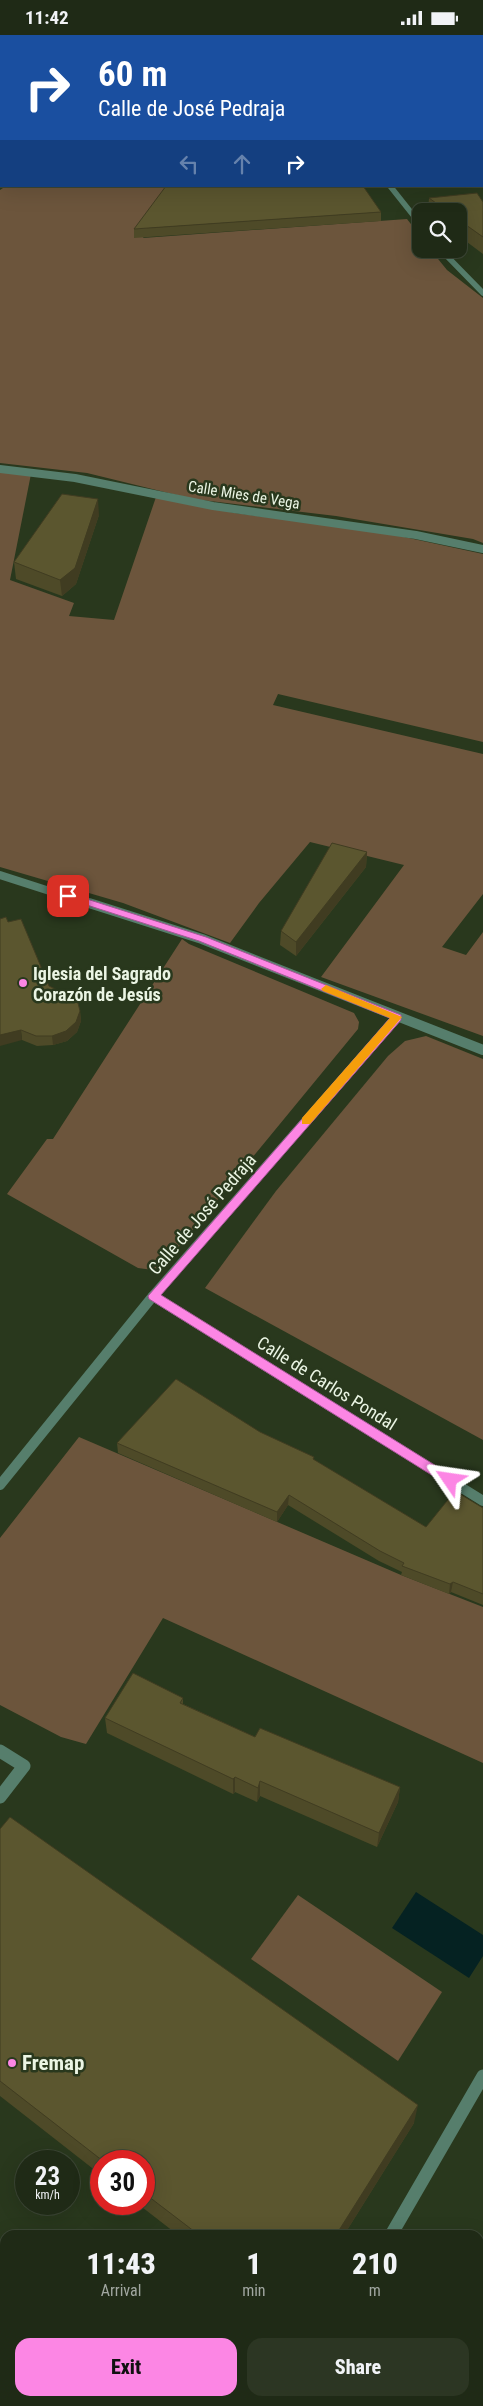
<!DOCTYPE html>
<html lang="en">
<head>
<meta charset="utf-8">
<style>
  :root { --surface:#1f2a16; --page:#2c3623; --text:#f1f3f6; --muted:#a1a7a1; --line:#3c4635; --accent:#fc86e4 }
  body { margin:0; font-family:"Roboto Condensed",sans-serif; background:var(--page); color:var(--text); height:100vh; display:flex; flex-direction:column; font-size:19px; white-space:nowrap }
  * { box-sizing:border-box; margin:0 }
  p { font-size:16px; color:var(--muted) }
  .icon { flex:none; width:28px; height:28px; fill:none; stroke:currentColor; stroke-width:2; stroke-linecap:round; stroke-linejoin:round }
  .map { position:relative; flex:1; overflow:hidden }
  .side { position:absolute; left:0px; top:2195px; width:484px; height:176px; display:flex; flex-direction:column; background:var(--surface); border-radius:15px 15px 0 0; box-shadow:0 5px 20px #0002,0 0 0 1px var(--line) }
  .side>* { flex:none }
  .guide { position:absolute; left:0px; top:0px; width:484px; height:152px; box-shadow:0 5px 20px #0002,0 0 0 1px var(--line); background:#1a4fa0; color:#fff; overflow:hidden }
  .buttons { position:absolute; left:412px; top:168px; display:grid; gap:10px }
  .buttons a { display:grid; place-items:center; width:55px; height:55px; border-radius:10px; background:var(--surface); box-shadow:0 5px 20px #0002,0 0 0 1px var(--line); font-size:25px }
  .speed { position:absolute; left:15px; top:2115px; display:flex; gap:10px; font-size:25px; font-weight:700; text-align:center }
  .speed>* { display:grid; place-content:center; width:65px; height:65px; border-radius:50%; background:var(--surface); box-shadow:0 5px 20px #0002,0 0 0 1px var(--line); line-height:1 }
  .speed small { font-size:12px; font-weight:400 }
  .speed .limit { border:8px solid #d22; background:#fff; color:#111 }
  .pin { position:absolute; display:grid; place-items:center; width:42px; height:42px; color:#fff; margin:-21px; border-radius:10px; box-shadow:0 2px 8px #0006 }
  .me { position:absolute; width:55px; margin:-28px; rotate:302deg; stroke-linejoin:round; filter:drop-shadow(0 0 4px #0008) }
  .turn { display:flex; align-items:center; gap:18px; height:105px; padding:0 15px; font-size:22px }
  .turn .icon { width:65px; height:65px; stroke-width:2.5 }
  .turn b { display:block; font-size:35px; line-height:42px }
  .lanes { display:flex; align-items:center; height:48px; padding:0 15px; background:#0003; justify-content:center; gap:25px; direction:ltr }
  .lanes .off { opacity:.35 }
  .eta { display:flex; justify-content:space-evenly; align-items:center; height:85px; text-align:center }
  .eta b { font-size:30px; font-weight:800; line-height:35px }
  .button { display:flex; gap:10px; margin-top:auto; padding:10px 15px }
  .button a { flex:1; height:58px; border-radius:15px; background:var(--accent); color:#111; font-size:20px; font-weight:800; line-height:58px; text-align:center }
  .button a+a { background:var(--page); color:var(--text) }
  .status { display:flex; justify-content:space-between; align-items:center; height:35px; padding:0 25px; background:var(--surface); direction:ltr }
  .status svg { height:14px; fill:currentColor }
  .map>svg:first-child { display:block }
  .green { fill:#6c553c }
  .water { fill:#052222 }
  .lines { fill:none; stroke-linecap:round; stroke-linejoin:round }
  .street-far3 { stroke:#567e6c; stroke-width:5.5 }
  .street-far2 { stroke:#567e6c; stroke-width:8 }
  .street-far1 { stroke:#567e6c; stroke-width:10 }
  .street { stroke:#567e6c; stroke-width:13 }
  .wall { fill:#4e4a28 }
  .shaded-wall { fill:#403c21 }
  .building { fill:#5b562f; stroke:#403c21 }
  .route { fill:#fc86e4; stroke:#a45794 }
  .slow { fill:#f59e0b }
  .poi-dot { fill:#fc86e4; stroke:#29381d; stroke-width:2 }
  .labels { text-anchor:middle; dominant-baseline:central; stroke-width:5; stroke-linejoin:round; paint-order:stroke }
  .far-street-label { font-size:15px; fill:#ebf5e4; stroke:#29381d }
  .poi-label { font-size:18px; font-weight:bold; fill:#ebf5e4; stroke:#29381d; text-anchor:start }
  .street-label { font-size:18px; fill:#ebf5e4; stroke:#29381d }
  .near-poi-label { font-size:21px; font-weight:bold; fill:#ebf5e4; stroke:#29381d; text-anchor:start }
</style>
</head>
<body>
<div class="status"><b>11:42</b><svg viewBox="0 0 49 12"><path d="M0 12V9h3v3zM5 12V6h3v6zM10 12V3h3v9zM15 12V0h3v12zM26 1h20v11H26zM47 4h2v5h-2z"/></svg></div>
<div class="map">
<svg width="483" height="2371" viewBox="0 0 483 2371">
  <rect width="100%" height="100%" fill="#29381d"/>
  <!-- green -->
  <g class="green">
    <path d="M6,151H173L143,203L407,184L421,202V214H430L447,235L483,263V508L473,504L336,481L193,464L87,438L0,428V155Z"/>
    <path d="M0,436L31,439L10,545L74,568L69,581L114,585L156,462L235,478L381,497L483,519V707L278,659L273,670L483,719V859L442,912L466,920L483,897V1001L321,942L404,830L310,807L259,868L230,908L123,868L0,832Z"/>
    <path d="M182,904L189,909L354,978L359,987L358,994L163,1231L153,1235L138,1233L7,1159L47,1104H53Z"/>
    <path d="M426,1001L483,1024V1405L205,1253L276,1156L388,1021L405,1006Z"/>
    <path d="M79,1402L401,1540L483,1572V1728L163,1583L86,1709L61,1702L0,1670V1503Z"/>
    <path d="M298,1860L442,1957L398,2026L251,1924Z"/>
  </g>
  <!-- water -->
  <path class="water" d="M416,1857L483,1900V1921L469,1943L392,1893Z"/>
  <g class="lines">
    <!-- street-far3 -->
    <g class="street-far3">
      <path d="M246,1L255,0"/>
      <path d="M390,151L421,190"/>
      <path d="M440,214L483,258"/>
    </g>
    <!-- street-far2 -->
    <g class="street-far2">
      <path d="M0,434L75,443L213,471L416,500L483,514"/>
      <path d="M0,840L93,870"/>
    </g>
    <!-- street-far1 -->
    <g class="street-far1">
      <path d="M89,868L202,904L483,1015"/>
      <path d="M153,1261L483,1466"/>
      <path d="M0,1450L153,1261L397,982"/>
    </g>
    <!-- street -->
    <g class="street">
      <path d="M0,1716L24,1731L0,1762"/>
      <path d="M391,2200L483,2041"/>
      <path d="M293,2371L296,2366"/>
    </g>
  </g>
  <!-- wall -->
  <g class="wall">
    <path d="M0,0L1,1V28L0,27Z"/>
    <path d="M306,0H483V111L482,1H308Z"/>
    <path d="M429,163L483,167V219L459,201V176H428Z"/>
    <path d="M381,177V186L134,203V194Z"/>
    <path d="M99,480L76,549L62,561L16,544L14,527Z"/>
    <path d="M367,817L366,832L296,921L280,910L281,896Z"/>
    <path d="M8,887L49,951L80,976L81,986L77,997L67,1006L53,1010L37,1011L22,1005Z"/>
    <path d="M260,1397L314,1425L426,1492L483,1473V1570L451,1557L449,1559L401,1540L402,1537L379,1526L288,1470L277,1487L118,1418L117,1408Z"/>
    <path d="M183,1663V1669L255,1702L400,1752L398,1767L377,1812L260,1761L257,1767L235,1757L233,1759L107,1698L105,1683Z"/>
    <path d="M0,1794L414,2088L344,2200H178L138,2169H144V2126H101V2140L0,2061Z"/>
  </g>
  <!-- shaded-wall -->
  <g class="shaded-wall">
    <path d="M482,89H483L482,111Z"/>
    <path d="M98,464L99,480L76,549L62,561L60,545Z"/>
    <path d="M367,817L366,832L296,921V907Z"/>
    <path d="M80,976L81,986L77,997L67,1006L53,1010L52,1001Z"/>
    <path d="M21,995L22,1005L0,1011V1000Z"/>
    <path d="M289,1460L288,1470L277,1487V1477Z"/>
    <path d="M453,1547L451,1557L449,1559L450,1549Z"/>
    <path d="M235,1742V1757L233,1759V1744Z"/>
    <path d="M260,1746V1761L257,1767L258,1753Z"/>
    <path d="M400,1752L398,1767L377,1812L379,1798Z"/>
    <path d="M418,2070L414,2088L344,2200H336Z"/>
  </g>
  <!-- building -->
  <g class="building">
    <path d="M0,0H238L240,1H1V9L0,8Z"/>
    <path d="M330,0H483V56L482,1H331Z"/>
    <path d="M482,71L483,72L482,89Z"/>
    <path d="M166,151H363L381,177L134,194Z"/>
    <path d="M477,158L483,167V202L459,185V176H447L429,163Z"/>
    <path d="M62,459L98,464L75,533L60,545L14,527Z"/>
    <path d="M332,808L367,817L296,907L281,896Z"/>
    <path d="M6,882L8,887L21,884L49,951L73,962L78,968L80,976L76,987L66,996L52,1001H36L21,995L0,1000V884Z"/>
    <path d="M176,1344L260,1397L314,1422L313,1424L426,1492L455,1456L483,1473V1559L453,1547L450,1549L402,1531L404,1528L380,1516L289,1460L277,1477L117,1408Z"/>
    <path d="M133,1638L183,1663L180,1668L255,1702L260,1693L400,1752L379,1798L260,1746L258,1753L235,1742L233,1744L105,1683Z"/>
    <path d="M10,1782L418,2070L336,2200H199L144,2158V2126H103L0,2046V1794Z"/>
    <path d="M479,2326L483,2329V2371H373L375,2366H479Z"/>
  </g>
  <!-- route -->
  <path class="route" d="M68,858L206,902L401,980V985L161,1260L454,1442L456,1445L454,1449H446L149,1264L148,1261L390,983L199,906L65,863V859Z"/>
  <!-- slow -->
  <path class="slow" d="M326,950L402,982L310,1089H302V1083L390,983L323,956L321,954Z"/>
  <!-- markers -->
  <g class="poi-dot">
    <circle cx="23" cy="948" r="5"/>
    <circle cx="12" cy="2028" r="5"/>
  </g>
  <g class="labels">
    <!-- far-street labels -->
    <g class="far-street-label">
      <text transform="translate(244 460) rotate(9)">Calle Mies de Vega</text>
    </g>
    <!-- poi labels -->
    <g class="poi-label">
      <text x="33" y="938">Iglesia del Sagrado<tspan x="33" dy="21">Corazón de Jesús</tspan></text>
    </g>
    <!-- street labels -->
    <g class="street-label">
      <text transform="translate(202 1179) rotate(-49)">Calle de José Pedraja</text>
      <text transform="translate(327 1348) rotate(32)">Calle de Carlos Pondal</text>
    </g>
    <!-- near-poi labels -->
    <g class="near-poi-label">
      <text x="22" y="2028">Fremap</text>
    </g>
  </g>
</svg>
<div class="buttons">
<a><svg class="icon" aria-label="search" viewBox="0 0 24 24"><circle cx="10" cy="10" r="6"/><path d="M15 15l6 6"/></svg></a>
</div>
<div class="speed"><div>23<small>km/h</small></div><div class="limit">30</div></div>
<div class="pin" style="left:68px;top:861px;background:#d93025"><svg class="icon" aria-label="arrive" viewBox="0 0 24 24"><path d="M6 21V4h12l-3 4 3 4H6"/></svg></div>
<svg class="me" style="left:450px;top:1445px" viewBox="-20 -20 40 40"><path d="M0-17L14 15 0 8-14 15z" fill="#fc86e4" stroke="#fff" stroke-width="4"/></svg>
<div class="guide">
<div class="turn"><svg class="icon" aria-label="right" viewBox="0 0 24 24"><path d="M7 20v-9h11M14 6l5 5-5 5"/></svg><div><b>60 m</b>Calle de José Pedraja</div></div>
<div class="lanes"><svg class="icon off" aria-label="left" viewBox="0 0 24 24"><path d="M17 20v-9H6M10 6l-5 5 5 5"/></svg><svg class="icon off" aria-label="ahead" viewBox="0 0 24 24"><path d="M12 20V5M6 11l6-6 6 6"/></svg><svg class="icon" aria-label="right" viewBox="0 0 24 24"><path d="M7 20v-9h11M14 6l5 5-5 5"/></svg></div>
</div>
<section class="side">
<div class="eta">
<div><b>11:43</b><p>Arrival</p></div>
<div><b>1</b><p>min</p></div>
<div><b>210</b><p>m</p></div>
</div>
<div class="button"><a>Exit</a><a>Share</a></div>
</section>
</div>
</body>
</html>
